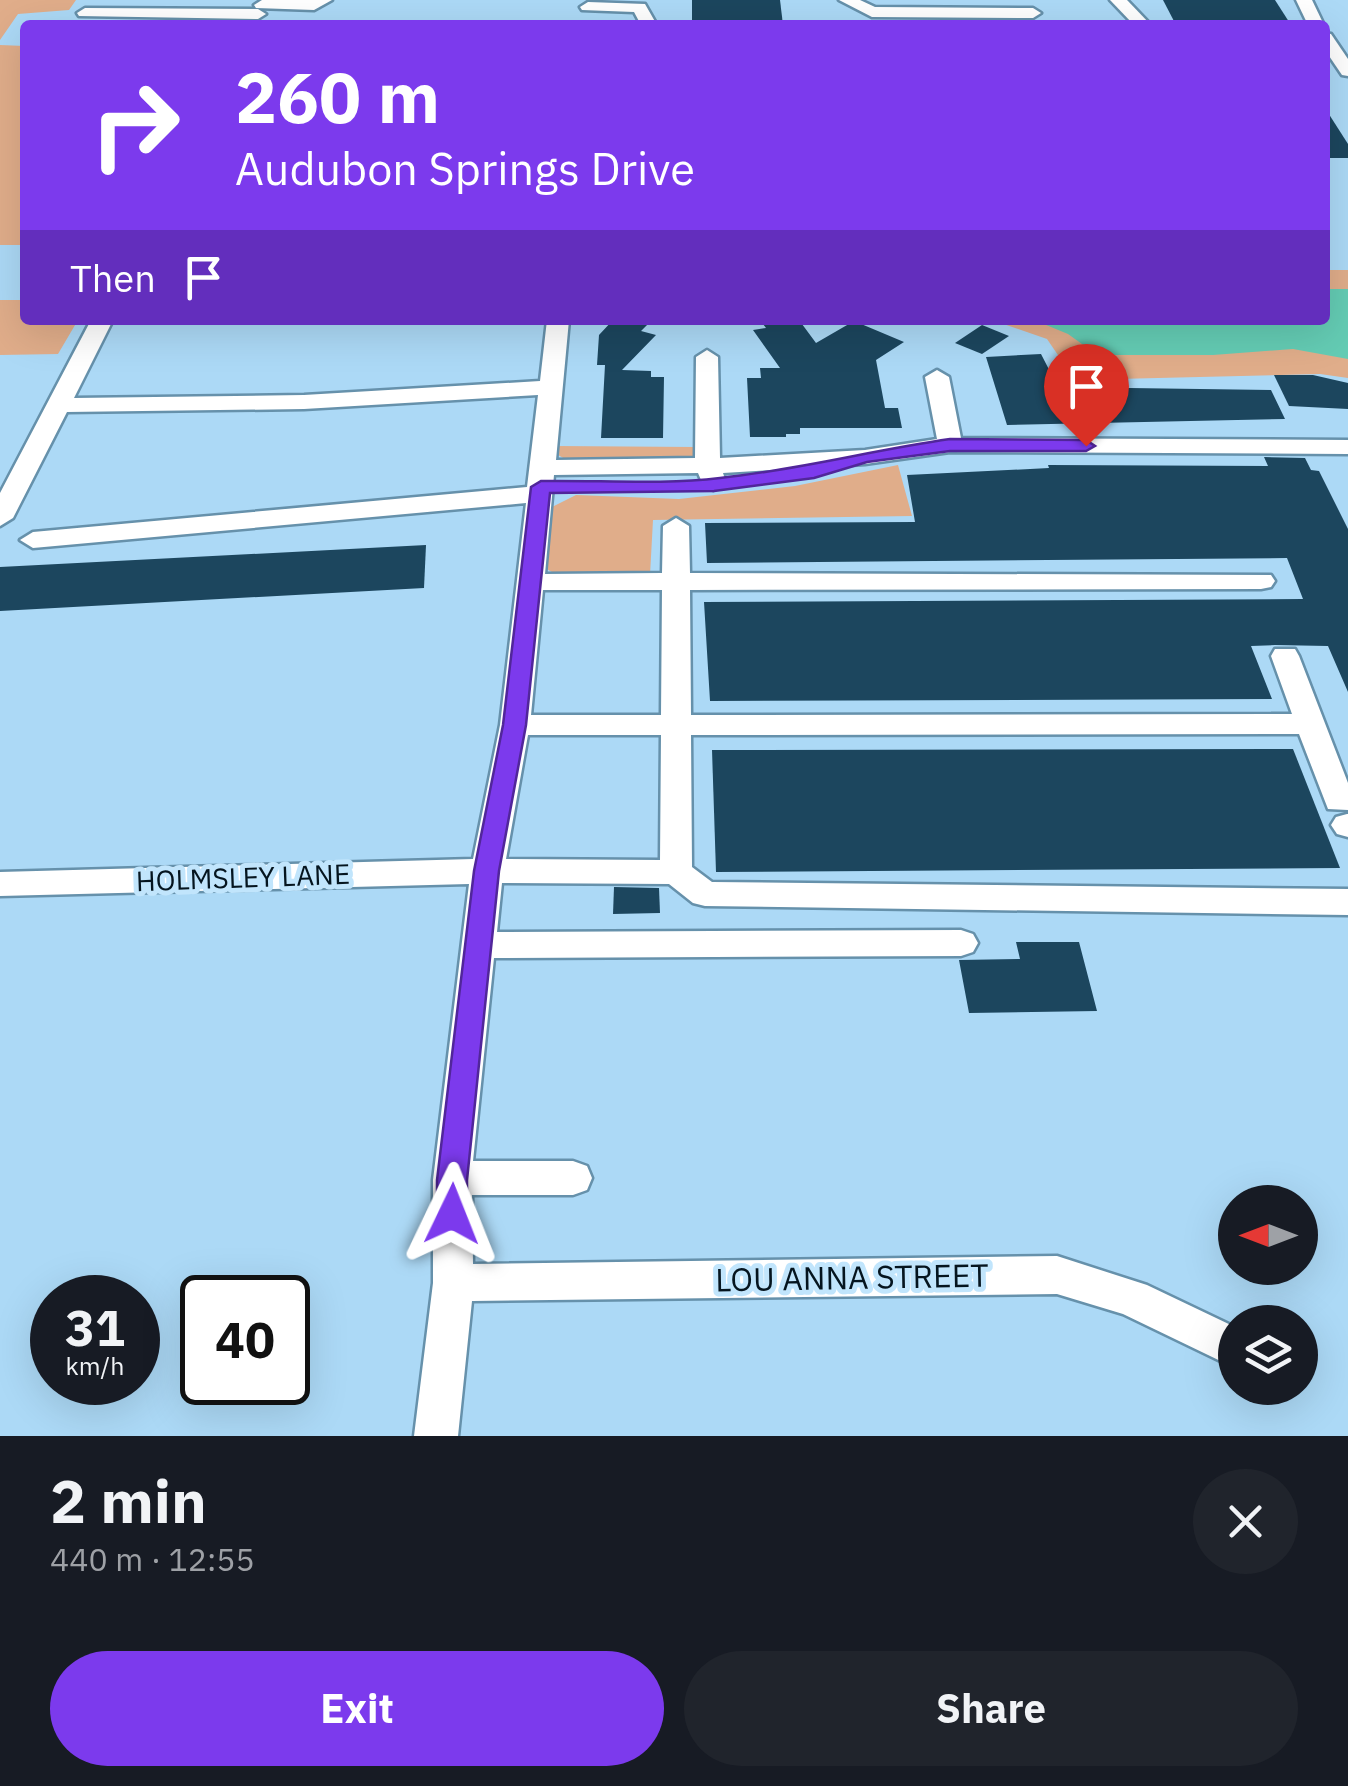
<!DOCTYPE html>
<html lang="en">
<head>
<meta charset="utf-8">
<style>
  :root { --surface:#171b24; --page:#20242c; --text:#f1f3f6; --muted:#9ea1a6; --accent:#7c3aed }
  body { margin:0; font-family:"IBM Plex Sans",sans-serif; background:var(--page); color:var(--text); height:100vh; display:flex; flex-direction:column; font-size:38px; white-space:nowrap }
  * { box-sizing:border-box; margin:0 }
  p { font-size:32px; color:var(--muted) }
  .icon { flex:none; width:55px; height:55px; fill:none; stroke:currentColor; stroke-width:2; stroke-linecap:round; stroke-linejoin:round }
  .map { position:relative; height:1436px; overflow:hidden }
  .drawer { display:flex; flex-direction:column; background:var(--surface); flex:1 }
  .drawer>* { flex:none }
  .top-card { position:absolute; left:20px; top:20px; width:1310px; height:305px; border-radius:10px; box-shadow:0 10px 40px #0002; background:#7c3aed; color:#fff; overflow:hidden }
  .needle { width:65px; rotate:270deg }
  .controls { position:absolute; left:1218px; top:1185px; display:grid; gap:20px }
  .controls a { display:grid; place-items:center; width:100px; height:100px; border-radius:50%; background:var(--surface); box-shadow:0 10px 40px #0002; font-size:50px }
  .speed { position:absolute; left:30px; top:1275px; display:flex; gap:20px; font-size:50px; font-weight:700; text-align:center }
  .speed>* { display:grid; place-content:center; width:130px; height:130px; border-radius:50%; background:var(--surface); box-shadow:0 10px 40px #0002; line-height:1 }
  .speed small { font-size:25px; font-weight:400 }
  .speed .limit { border:5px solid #111; border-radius:15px; background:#fff; color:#111 }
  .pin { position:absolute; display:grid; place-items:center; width:85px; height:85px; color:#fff; margin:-102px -42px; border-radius:50% 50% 50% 0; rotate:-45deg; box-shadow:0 0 10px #0007 }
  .pin .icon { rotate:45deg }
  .me { position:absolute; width:110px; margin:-55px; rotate:2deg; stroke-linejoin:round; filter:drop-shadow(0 0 8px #0008) }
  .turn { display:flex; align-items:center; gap:35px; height:210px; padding:0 50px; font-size:45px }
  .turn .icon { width:130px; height:130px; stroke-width:2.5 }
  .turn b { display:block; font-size:70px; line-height:85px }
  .then { display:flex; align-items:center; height:95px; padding:0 50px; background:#0003; gap:20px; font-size:38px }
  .round { display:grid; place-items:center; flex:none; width:105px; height:105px; border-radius:52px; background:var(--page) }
  .head { display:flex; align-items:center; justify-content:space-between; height:170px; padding:0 50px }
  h1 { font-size:60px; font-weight:700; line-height:75px }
  .primary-button { display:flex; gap:20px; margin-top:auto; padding:20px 50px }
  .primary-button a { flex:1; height:115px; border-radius:60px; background:var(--accent); color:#fff; font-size:40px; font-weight:700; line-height:115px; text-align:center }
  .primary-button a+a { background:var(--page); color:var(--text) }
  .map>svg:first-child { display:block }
  .green { fill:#e0ad8a }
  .water { fill:#64ccb4 }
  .building { fill:#1c465e }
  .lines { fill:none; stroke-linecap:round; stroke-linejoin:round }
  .minor-casing { stroke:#6691ab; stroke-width:5 }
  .minor { fill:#fff; fill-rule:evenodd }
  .route { fill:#7c3aed; stroke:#51269a; stroke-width:2.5 }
  .labels { text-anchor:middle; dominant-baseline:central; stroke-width:10; stroke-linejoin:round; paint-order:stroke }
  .street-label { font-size:28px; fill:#05151f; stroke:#c1e5fc }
  .near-street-label { font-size:32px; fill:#05151f; stroke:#c1e5fc }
</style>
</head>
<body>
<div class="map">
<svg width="1348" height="1436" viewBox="0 0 1348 1436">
  <rect width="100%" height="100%" fill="#acd9f6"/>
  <!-- green -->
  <g class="green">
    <path d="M0,0H76L69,10L18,14L0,40Z"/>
    <path d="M0,45L25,46V245H0Z"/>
    <path d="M1325,270H1348V378L1320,374L1075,380L1047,339L992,320H1325Z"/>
    <path d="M0,300H25V320H78L58,354L0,355Z"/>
    <path d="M556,446L696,447L698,455L683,464L572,463L551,451Z"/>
    <path d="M898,465L912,516L653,520L650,575H557L533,561L548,509L576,495L679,499L795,486Z"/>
  </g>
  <!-- water -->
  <path class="water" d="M1325,289H1348V359L1293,349L1213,355H1111L1089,349L1068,334L1034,320H1325Z"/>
  <!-- building -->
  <g class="building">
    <path d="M692,0H780L783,25H692Z"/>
    <path d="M1163,0H1275L1291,25H1176Z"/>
    <path d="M1325,108L1348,144V158H1325Z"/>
    <path d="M613,320H652L641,331L656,335L622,370L651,371V377H664L663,438H601L605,365H597L599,335Z"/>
    <path d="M760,320H799L816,343L854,321L904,342L876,360L885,408H898L902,428H800V434H786V437H750L747,378H761L760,368H780L753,330L766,328Z"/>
    <path d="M982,325L1009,336L982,354L955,343Z"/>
    <path d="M1041,354L1058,387L1271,390L1285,419L1007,425L986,357Z"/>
    <path d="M1274,375H1313L1348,383V409L1289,406Z"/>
    <path d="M1264,457L1305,458L1311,470L1319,471L1348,529V692L1328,646L1275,645L1251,646L1272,699L710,701L704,602L1303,599L1287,558L707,563L705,523L915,522L907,475L1049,468L1048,465L1268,466Z"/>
    <path d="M426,545L424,588L0,611V567Z"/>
    <path d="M1293,749L1340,868L716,872L712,750Z"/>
    <path d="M614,887L659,888L660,913L613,914Z"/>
    <path d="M1016,942H1079L1097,1011L969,1013L959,960L1020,959Z"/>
  </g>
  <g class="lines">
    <!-- minor casing -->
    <g class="minor-casing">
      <g id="minor">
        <path d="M262,0H332L314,10L256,8L254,5Z"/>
        <path d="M839,0H860L875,7L1033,8L1041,13L1033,18L872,17Z"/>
        <path d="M1110,0H1127L1151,25H1134Z"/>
        <path d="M1296,0H1312L1324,25H1308Z"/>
        <path d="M588,2L645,4L657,25H641L634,12L582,10L580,7Z"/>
        <path d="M85,8L258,9L266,14L258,19L79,16L77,13Z"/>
        <path d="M1325,33L1331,34L1348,59V76L1342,75L1325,50Z"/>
        <path d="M91,320H113L74,398L304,395L540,381L547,320H569L556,460L695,458L696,357L707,350L718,357L720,458L865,450L937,439L925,377L937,370L949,377L961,438L1348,440V454L950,452L865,464L723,473L726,482L713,490L704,487L698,473L554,475L545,574L662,573L663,526L676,518L689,526L690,573L1271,575L1275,581L1271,587L1261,589L690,590L691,715L1292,714L1271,656L1275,649H1295L1299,656L1348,783V810L1328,809L1299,734L691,735L692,867L712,882L1348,889V915L705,906L693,903L669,884L502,883L497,932L961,930L973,934L978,943L973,952L961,956L494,958L473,1161H573L587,1166L592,1178L587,1190L573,1195H472L473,1264L1057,1256L1147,1285L1235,1327V1368L1123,1314L1057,1294L472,1301L458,1436H414L433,1283V1180L469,884L0,896V872L473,859L500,725L526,503L33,548L20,540L33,532L527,487L538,395L304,409L67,412L13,518L0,526V493ZM543,590H662L661,715H531ZM528,735H661L660,860L506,859Z"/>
        <path d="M1347,814H1348V837L1337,834L1331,825L1336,817Z"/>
      </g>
    </g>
    <!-- minor -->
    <use href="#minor" class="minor"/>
  </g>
  <!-- route -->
  <path class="route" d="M950,439L1086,440L1095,446L1086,451H950L867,462L814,478L714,491L550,493L526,725L499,871L467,1180V1214L463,1223L452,1227L442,1223L437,1214V1180L474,871L503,725L531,487L541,481C600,480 661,485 720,478C798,470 872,450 950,439Z"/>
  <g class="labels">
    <!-- street labels -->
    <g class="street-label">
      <text transform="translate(243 877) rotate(-2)">HOLMSLEY LANE</text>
    </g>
    <!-- near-street labels -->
    <g class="near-street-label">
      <text transform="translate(852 1277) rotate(-1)">LOU ANNA STREET</text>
    </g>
  </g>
</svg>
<div class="controls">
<a><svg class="needle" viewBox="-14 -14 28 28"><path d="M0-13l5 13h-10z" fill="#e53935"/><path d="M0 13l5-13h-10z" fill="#9ea1a6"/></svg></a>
<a><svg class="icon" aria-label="layers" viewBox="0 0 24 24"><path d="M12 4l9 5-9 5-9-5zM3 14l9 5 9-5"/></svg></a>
</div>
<div class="speed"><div>31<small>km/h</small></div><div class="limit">40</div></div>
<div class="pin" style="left:1086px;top:446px;background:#d93025"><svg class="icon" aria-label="arrive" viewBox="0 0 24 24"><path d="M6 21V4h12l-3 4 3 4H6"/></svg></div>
<svg class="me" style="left:452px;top:1214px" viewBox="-20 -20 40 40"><path d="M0-17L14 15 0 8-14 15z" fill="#7c3aed" stroke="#fff" stroke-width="4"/></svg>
<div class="top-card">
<div class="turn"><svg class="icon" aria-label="right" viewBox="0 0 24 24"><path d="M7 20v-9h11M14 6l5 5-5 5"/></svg><div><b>260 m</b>Audubon Springs Drive</div></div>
<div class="then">Then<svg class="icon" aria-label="arrive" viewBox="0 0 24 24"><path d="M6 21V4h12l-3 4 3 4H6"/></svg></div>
</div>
</div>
<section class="drawer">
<div class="head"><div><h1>2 min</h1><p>440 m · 12:55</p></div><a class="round"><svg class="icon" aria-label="close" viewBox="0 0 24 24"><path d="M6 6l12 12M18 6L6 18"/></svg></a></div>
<div class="primary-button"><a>Exit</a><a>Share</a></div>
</section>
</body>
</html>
